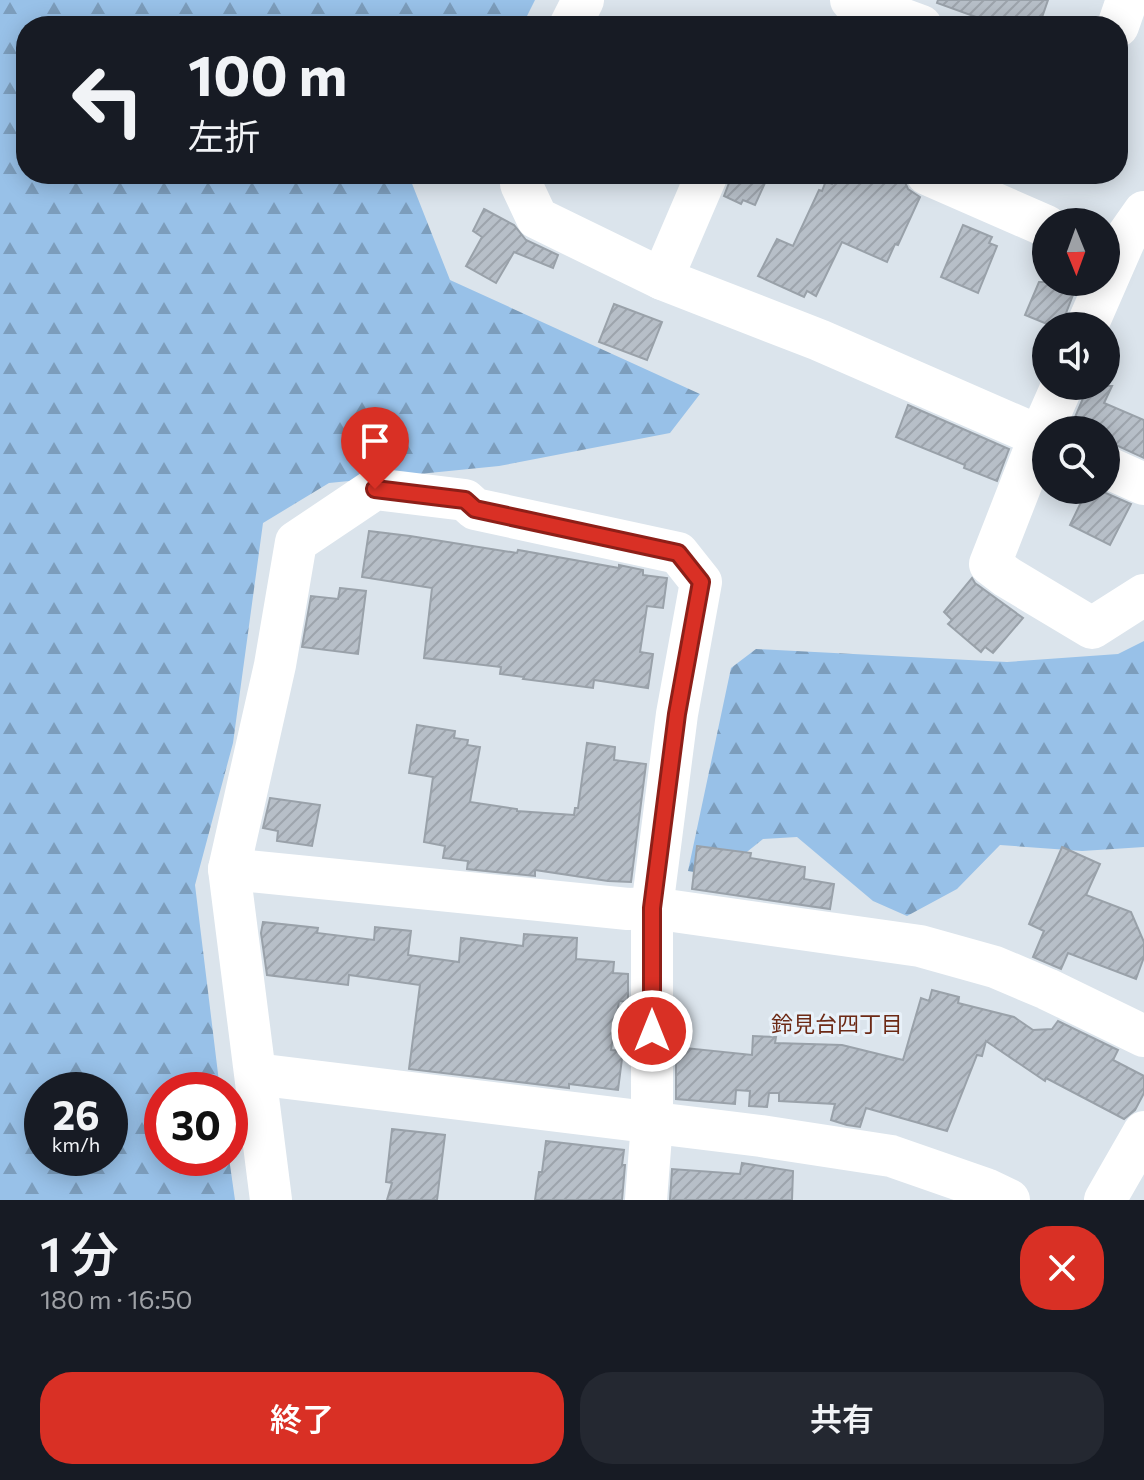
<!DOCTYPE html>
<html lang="ja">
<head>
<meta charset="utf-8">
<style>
  :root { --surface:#171b24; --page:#242831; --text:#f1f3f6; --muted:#9ea1a6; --accent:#d93025 }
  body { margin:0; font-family:Commissioner,"Noto Sans JP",sans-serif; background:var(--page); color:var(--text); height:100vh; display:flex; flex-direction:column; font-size:30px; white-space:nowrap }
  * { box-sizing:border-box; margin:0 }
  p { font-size:26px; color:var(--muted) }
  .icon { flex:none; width:44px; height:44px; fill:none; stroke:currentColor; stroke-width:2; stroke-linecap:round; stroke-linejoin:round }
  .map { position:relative; height:1200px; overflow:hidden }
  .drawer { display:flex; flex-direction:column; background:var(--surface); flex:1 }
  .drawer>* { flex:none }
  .guide { position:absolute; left:16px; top:16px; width:1112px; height:168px; border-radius:32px; box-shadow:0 4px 20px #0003; background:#171b24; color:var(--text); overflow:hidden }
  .needle { width:52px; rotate:179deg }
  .fabs { position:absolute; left:1032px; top:208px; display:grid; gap:16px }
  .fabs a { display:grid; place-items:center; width:88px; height:88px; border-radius:50%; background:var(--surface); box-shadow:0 4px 20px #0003; font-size:40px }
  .speed { position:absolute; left:24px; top:1072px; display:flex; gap:16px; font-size:40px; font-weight:700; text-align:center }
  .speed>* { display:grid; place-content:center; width:104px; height:104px; border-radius:50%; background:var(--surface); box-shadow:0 4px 20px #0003; line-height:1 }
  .speed small { font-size:20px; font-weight:400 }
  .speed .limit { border:12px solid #d22; background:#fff; color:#111 }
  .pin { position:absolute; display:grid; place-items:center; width:68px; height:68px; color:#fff; margin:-82px -34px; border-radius:50% 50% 50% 0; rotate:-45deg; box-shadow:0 0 8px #0007 }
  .pin .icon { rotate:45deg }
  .me { position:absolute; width:88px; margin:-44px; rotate:0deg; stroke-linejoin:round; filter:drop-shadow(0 0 6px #0008) }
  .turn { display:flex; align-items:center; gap:28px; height:168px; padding:0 40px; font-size:36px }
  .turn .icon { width:104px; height:104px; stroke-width:2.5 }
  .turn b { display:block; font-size:56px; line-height:68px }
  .round { display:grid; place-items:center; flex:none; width:84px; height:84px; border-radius:32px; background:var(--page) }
  .headline { display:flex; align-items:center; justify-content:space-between; height:136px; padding:0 40px }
  h1 { font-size:48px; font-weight:600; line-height:60px }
  .primary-button { display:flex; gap:16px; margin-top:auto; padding:16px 40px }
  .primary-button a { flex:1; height:92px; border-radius:32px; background:var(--accent); color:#fff; font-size:32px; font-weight:600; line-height:92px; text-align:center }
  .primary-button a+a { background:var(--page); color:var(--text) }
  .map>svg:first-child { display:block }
  .forest { fill:url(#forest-firs); fill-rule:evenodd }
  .building { fill:url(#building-hatch); stroke:#99a1a9; stroke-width:2 }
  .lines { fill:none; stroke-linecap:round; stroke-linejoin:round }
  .minor { stroke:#fff; stroke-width:42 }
  .route-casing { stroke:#8d1f18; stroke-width:20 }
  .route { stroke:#d93025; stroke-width:14 }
  .labels { text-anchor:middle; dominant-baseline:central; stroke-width:6; stroke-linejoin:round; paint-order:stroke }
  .neighbourhood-label { font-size:22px; fill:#6c2915; stroke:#e8f1f9 }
</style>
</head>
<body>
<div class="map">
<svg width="1144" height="1200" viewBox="0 0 1144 1200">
  <defs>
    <pattern id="forest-firs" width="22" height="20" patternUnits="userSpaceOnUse" patternTransform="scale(2)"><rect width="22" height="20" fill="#98c1e8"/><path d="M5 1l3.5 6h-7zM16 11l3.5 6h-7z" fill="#7c9dbc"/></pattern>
    <pattern id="building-hatch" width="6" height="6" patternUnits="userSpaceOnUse" patternTransform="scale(2)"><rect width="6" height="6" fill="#b7bfc8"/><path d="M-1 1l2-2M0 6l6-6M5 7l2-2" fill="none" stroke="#9da4ac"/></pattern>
  </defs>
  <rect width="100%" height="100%" fill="#dbe4ec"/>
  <!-- forest -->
  <g class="forest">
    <path d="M0,0H535L522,26H26V174H411L409,176L450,280L700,394L670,433L499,466L329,483L263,523L233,743L195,885L220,1090H162V1158H229L235,1200H0ZM42,1090H110V1158H42Z"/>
    <path d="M1144,641V847L1082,851L1000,845L957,889L907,916L873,901L797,837L763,839L717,876L688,871L731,668L756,649L1007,662L1118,654Z"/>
  </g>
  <!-- building -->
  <g class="building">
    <path d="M938,0H1048L1039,26H1001L937,3Z"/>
    <path d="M731,174H769L755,205L743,200L741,204L724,196L729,183Z"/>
    <path d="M837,174H885L905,182L908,189L920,197L898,245L895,244L887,262L842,242L816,296L807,291L804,297L758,276L777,239L793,246L819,190L822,191L826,181L832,184Z"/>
    <path d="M484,209L514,225L526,240L558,255L553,268L514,252L496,283L466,266L482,237L473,231Z"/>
    <path d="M963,225L992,237L989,243L997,246L978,293L941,277Z"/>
    <path d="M1039,282H1078L1061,326H1052L1025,315Z"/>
    <path d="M614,304L662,322L647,360L599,342Z"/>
    <path d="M1086,386H1112L1104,403L1144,420V458L1116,445L1106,443V430H1094L1073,422L1084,396Z"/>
    <path d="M908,405L1009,449L997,481L964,468L965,465L896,437Z"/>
    <path d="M1087,490H1099L1131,504L1110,545L1070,525Z"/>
    <path d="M369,531L410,536L517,553L518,550L619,568V565L643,570V575L667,578L663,608L647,606L640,652L653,654L648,688L594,680L593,688L523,679L524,677L500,674L501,667L424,658L432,588L362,577Z"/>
    <path d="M972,578L975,583L1023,618L993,653L985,647L981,652L948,624L952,620L944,612Z"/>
    <path d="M340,588L366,591L358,654L302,647L311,596L338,599Z"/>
    <path d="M417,725L455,731L454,738L468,740L467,745L480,747L470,802L517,809V811L574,815L575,808H578L587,743L615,747L614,760L646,764L631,882L608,881L535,870V876L467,869L468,861L443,858L445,846L424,842L433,777L409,773Z"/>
    <path d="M270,798L320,805L312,846L277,841L278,831L263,828Z"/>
    <path d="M697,846L751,853L750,858L805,867L804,879L834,884L830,909L692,889Z"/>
    <path d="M1062,847L1100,864L1086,895L1131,912L1144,942V957L1136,979L1068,953L1061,969L1033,957L1044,931L1029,924Z"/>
    <path d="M263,922L318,928L317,933L374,940L375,927L411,931L408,955L459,962L461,938L523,946L524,934L577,938L576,959L614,962L613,973L628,974V1002L619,1001L611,1050L623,1051L618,1090L569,1084V1088L409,1069L420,985L349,975L348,985L267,975L261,933Z"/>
    <path d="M932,990L959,997L958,1003L1014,1017L1033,1030L1052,1029L1058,1021L1118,1050L1113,1060L1144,1076V1093L1135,1110L1124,1119L1046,1078L1045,1081L986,1041L982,1056L977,1055L947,1131L866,1108L860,1127L847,1125L831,1120L835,1104L779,1101V1093H769L767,1107L749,1106L750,1091L736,1090L735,1104L676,1099V1047L752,1055L753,1036L776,1037L775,1043L842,1045L903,1060L921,998L929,1001Z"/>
    <path d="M392,1129L445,1135L437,1200H387L392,1183L386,1182Z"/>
    <path d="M546,1141L624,1150L622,1165H625L622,1200H535L539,1172H542Z"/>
    <path d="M742,1163L793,1171L792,1200H670L672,1169L740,1174Z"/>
  </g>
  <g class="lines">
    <!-- minor -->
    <g class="minor">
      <path d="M851,0L921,26"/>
      <path d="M570,26L583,0"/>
      <path d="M1118,26L1127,0"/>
      <path d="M523,174L521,184L537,218L662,279L819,340L1046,439"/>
      <path d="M927,174L1046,226"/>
      <path d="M662,279L707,174"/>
      <path d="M1087,326L1125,239L1144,212"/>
      <path d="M1062,386L1040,436L990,564L1007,577L1092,628L1144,595"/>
      <path d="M1106,467L1144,484"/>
      <path d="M229,869L628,909L652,908L920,946L995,967L1047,989L1144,1036"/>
      <path d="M256,1074L761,1136L891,1156L986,1189L1009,1200"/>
      <path d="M271,1200L229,869L275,665L296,542L375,489L465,500L475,509L678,553L701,582L677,714L652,908V1123L646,1200"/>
      <path d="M1105,1200L1144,1132"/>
    </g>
  </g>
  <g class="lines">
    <!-- route casing -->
    <g class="route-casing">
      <path id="route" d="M375,489L465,500L475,509L678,553L701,582L677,714L652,908V1031"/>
    </g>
    <!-- route -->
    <use href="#route" class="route"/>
  </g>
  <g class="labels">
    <!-- neighbourhood labels -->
    <g class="neighbourhood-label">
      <text x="837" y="1023">鈴見台四丁目</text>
    </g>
  </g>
</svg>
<div class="fabs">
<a><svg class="needle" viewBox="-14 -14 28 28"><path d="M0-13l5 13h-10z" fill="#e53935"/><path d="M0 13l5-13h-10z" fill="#9ea1a6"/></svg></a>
<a><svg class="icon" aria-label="sound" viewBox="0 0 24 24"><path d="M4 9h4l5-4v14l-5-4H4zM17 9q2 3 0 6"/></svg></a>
<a><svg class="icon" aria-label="search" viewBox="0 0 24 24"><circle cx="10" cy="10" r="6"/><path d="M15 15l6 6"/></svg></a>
</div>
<div class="speed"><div>26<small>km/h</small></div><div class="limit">30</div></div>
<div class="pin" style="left:375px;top:489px;background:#d93025"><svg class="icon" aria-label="arrive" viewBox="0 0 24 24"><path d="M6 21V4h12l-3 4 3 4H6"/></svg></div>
<svg class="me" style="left:652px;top:1031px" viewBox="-20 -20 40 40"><circle r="17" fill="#d93025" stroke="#fff" stroke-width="3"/><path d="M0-11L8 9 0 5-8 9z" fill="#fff"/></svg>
<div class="guide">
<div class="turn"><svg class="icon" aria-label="left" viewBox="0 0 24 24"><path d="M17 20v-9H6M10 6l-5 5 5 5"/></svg><div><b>100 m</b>左折</div></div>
</div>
</div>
<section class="drawer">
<div class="headline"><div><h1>1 分</h1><p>180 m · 16:50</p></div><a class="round" style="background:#d93025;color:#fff"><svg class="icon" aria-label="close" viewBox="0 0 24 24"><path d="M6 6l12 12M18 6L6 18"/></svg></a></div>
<div class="primary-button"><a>終了</a><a>共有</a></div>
</section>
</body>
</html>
